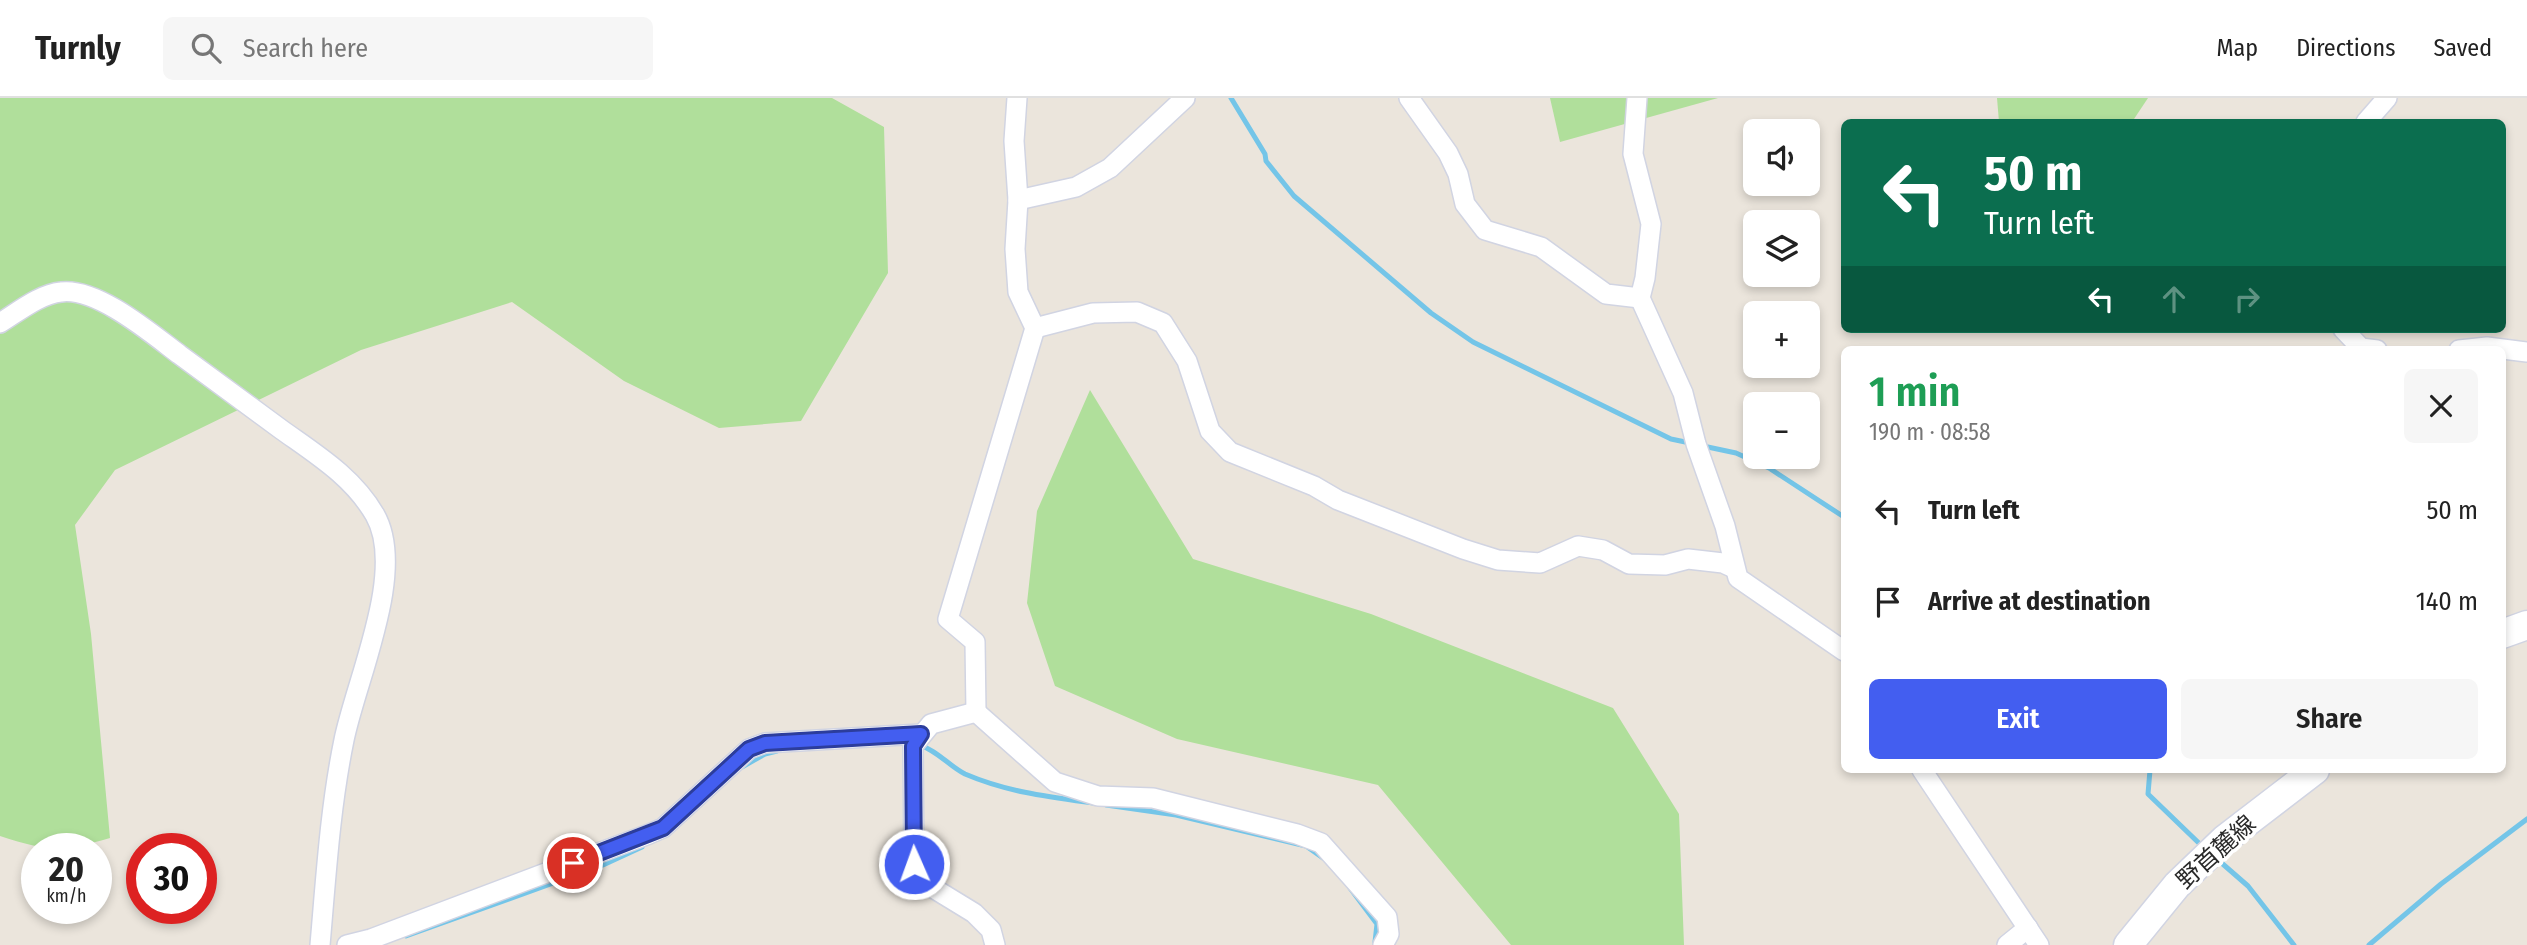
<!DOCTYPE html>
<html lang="en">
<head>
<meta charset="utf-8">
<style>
  :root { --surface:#fff; --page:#f6f6f6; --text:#222; --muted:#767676; --line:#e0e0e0; --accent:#435ef0 }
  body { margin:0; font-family:"Fira Sans Condensed","Noto Sans JP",sans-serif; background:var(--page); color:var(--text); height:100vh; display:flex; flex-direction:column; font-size:26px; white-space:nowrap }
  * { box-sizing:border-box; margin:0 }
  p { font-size:23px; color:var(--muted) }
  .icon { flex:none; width:38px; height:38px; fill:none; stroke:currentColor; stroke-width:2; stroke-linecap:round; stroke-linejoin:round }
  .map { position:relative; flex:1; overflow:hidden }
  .details { position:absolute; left:1841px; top:248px; width:665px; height:427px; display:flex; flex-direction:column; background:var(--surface); border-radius:10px; box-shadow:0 4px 10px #0003 }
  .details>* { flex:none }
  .banner { position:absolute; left:1841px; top:21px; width:665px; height:214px; border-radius:10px; box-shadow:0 4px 10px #0003; background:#0b6e4f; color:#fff; overflow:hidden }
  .fabs { position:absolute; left:1743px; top:21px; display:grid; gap:14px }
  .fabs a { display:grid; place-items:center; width:77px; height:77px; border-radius:10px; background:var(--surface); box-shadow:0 4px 10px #0003; font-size:35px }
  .speed { position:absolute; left:21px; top:735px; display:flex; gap:14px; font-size:35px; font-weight:700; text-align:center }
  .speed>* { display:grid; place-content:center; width:91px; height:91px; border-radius:50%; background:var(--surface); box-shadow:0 4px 10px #0003; line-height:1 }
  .speed small { font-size:18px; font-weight:400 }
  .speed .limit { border:10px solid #d22; background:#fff; color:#111 }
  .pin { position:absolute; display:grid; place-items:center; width:60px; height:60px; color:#fff; margin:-30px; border:4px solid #fff; border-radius:50%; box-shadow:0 2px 7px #0007 }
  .me { position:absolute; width:77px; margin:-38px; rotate:358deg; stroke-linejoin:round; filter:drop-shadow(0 0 5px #0008) }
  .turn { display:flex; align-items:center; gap:24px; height:147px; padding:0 28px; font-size:32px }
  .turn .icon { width:91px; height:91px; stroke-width:2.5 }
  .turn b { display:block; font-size:49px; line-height:60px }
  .lanes { display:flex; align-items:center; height:66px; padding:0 28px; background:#0003; justify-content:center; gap:35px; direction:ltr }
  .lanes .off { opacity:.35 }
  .round { display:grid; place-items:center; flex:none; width:74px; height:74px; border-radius:10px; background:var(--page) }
  .headline { display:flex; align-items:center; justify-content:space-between; height:119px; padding:0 28px }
  h1 { font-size:42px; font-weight:600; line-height:52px; color:#1e9e55 }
  .button { display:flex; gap:14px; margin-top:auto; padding:14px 28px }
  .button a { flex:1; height:80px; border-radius:10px; background:var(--accent); color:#fff; font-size:28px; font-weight:600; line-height:80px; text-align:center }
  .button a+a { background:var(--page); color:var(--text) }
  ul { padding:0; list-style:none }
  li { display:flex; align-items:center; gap:21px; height:91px; padding:0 28px }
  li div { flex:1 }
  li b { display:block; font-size:26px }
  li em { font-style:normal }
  header { display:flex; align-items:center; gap:42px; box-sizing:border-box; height:98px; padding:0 35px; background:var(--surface); border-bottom:2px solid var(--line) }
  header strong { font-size:33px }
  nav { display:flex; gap:38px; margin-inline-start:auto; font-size:24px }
  .search { width:490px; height:63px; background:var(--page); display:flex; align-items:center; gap:18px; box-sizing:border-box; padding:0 24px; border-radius:10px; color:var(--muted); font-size:26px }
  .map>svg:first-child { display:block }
  .green { fill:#b0df9b }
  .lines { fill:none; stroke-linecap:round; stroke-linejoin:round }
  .stream { stroke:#74c5e8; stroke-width:5 }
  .street-casing { stroke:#d1d4e2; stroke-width:22 }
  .secondary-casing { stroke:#d1d4e2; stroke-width:31 }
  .street { stroke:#fff; stroke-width:19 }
  .secondary { stroke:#fff; stroke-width:28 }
  .route-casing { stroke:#2c3d9c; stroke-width:18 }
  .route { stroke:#435ef0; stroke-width:12 }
  .labels { text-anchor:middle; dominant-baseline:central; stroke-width:7; stroke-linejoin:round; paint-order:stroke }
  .street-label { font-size:24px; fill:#292929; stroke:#fff }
</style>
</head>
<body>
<header>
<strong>Turnly</strong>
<div class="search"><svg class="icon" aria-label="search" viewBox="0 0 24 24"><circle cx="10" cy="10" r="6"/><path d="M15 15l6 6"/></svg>Search here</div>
<nav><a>Map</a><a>Directions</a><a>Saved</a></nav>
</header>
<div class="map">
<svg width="2527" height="847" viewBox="0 0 2527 847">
  <rect width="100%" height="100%" fill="#ebe5dc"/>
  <!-- green -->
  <g class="green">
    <path d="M0,0H832L884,29L888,175L801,323L719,330L624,283L512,204L361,252L115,372L75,427L91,536L110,740C60,754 50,754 0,738Z"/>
    <path d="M1550,0H1718L1560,44Z"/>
    <path d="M1997,0H2148L2132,24H1999Z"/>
    <path d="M1090,292L1193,461L1371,516L1613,610L1679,716L1684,847H1511L1378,687L1177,641L1055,588L1027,505L1037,413Z"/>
  </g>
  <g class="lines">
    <!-- stream -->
    <g class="stream">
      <path d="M1231,0L1265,56L1266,63L1294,98L1431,215L1473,244L1671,341L1690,345"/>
      <path d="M1703,348L1736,355L1769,370L1844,419"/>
      <path d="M919,647C937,652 949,668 965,676C1007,694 1049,699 1093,705"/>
      <path d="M742,669L765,656L777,653"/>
      <path d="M2150,672L2148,696L2204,750"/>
      <path d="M1106,707L1176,717L1306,748L1323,760"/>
      <path d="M2217,761L2248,788L2294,847"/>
      <path d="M1350,790L1377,826L1375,844"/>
      <path d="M406,838L603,767L642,749"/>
      <path d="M2369,847L2441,786L2527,721"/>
    </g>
    <!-- street casing -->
    <g class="street-casing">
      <g id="street">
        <path d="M1409,0L1448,55L1458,76L1465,106L1485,132L1541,149L1606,196L1640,200"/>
        <path d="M1637,0L1633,56L1651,126L1645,180L1640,200L1683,295L1696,346L1725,428L1738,480L1844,553"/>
        <path d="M2366,24L2387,0"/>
        <path d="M1018,102L1076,89L1110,70L1185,0"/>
        <path d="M0,225C18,214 40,196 61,194C97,189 152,236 180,257C214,282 248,307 282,332C317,357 353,379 375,417C407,473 356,582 344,642C330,710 326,779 320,847"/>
        <path d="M1035,230L1093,215L1137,214L1163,225L1187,263L1210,333L1230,354L1314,388L1338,402L1463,451L1498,462L1540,465L1578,448L1603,452L1629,466L1665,467L1688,461L1723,465L1734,470"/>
        <path d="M2343,231L2361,250L2377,252"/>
        <path d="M2459,252L2487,249L2527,254"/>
        <path d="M976,614L975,544L948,521L1035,230L1018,194L1015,151L1018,102L1014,43L1017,0"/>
        <path d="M976,614L1055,684L1098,698L1153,700L1297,736L1321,745L1387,819L1389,836L1383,847"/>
        <path d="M976,614L931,626L913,648L914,766L920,782L974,815L991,832L995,847"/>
        <path d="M1922,672L2039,847"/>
        <path d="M347,847L371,841L649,736L663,730L749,651L765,645L921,636"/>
        <path d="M2007,847L2028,830"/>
      </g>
    </g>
    <!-- secondary casing -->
    <g class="secondary-casing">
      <g id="secondary">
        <path d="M2502,536L2527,527"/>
        <path d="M2128,847L2177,787L2225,741L2315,672"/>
      </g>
    </g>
    <!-- street -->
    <use href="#street" class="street"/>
    <!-- secondary -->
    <use href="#secondary" class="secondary"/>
  </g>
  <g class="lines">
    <!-- route casing -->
    <g class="route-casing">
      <path id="route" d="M573,765L663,730L749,651L765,645L921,636L913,648L914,766"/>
    </g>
    <!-- route -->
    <use href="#route" class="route"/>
  </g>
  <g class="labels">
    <!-- street labels -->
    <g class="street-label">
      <text transform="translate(2216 754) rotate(-42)">野首麓線</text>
    </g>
  </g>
</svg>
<div class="fabs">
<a><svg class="icon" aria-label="sound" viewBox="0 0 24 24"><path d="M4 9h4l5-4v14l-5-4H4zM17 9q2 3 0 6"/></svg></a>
<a><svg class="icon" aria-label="layers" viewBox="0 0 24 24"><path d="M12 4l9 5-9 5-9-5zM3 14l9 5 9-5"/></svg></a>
<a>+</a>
<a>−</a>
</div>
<div class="speed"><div>20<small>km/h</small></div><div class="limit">30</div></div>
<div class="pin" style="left:573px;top:765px;background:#d93025"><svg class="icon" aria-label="arrive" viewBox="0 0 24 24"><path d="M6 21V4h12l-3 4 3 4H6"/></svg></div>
<svg class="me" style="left:914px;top:766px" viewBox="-20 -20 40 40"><circle r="17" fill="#435ef0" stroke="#fff" stroke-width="3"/><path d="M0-11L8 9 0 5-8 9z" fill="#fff"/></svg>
<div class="banner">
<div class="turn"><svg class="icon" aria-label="left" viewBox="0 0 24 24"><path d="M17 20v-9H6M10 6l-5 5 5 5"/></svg><div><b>50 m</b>Turn left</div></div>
<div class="lanes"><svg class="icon" aria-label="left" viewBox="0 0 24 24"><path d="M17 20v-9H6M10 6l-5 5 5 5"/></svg><svg class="icon off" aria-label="ahead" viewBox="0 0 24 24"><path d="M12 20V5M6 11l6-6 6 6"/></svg><svg class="icon off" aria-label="right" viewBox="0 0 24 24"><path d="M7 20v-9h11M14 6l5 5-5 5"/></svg></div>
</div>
<section class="details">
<div class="headline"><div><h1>1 min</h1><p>190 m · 08:58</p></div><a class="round"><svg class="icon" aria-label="close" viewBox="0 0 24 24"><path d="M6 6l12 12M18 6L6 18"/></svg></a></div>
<ul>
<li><svg class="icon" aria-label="left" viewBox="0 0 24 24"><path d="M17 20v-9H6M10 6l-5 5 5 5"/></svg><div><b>Turn left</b></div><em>50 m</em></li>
<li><svg class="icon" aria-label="arrive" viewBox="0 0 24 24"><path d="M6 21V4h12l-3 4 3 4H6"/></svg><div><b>Arrive at destination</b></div><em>140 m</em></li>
</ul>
<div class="button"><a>Exit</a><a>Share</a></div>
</section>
</div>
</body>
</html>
